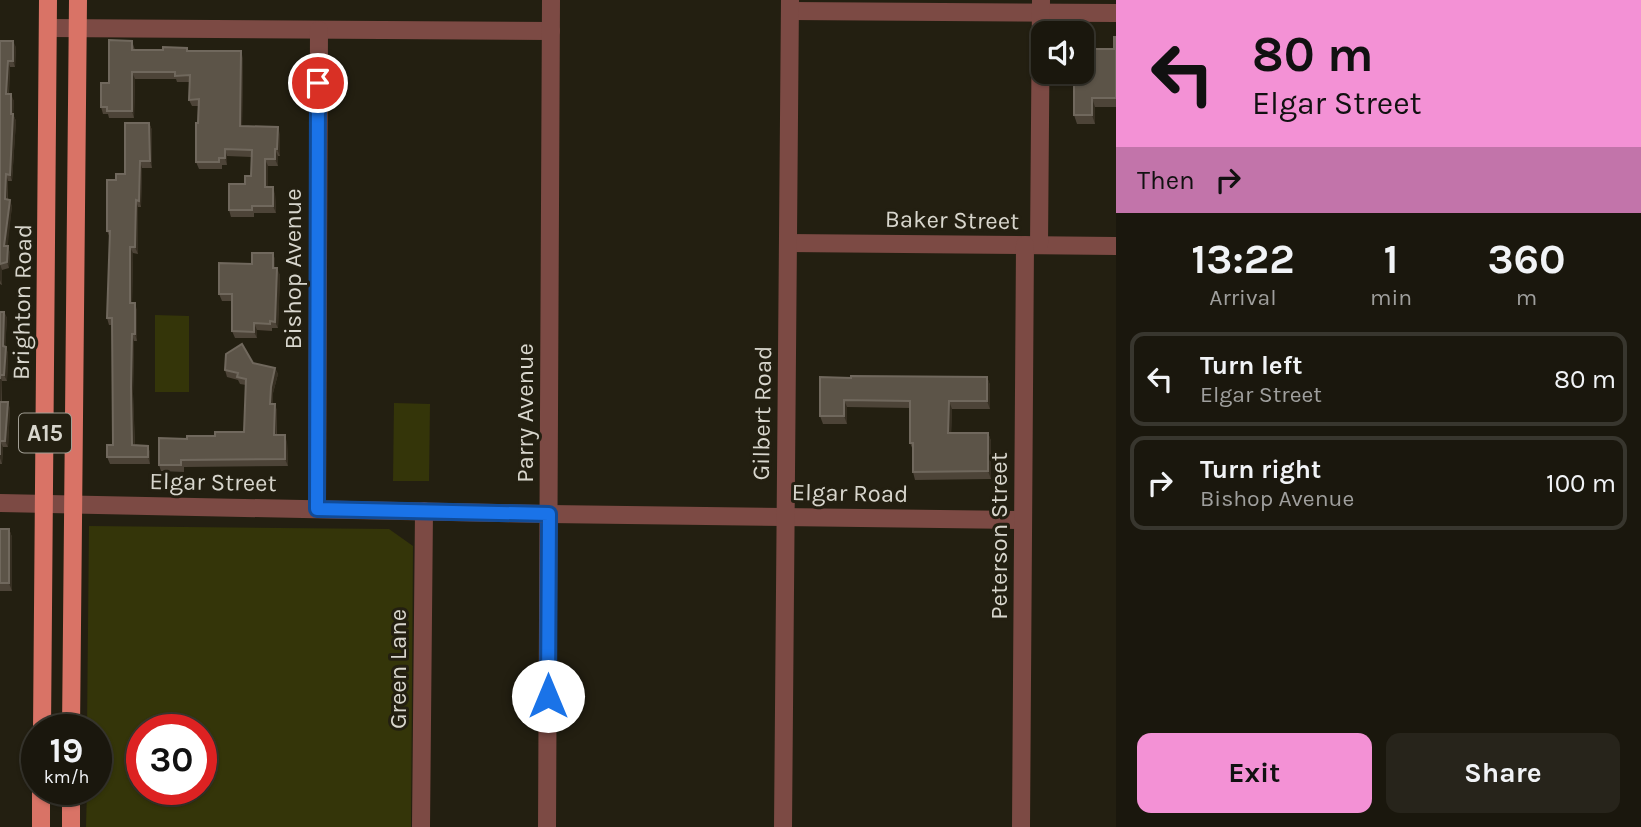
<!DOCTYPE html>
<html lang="en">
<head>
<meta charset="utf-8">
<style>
  :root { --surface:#1a170d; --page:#27241b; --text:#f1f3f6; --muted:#9f9f9d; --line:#38362e; --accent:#f391d5 }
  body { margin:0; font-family:Karla,sans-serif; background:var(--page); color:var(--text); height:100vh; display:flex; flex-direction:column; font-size:26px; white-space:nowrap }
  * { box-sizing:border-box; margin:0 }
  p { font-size:23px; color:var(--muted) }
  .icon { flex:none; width:38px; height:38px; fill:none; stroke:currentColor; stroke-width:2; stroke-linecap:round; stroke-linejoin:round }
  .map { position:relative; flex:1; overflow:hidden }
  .panel { display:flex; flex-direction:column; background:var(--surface); width:525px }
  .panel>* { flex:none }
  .hud { background:#f391d5; color:#111; overflow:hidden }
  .buttons { position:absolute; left:1031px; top:21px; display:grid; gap:14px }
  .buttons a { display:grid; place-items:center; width:63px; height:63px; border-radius:14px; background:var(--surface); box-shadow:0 2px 5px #0004,0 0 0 2px var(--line); font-size:35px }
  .speed { position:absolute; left:21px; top:714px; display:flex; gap:14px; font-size:35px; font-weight:700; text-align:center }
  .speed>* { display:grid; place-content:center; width:91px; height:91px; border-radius:50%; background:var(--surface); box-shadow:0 2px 5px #0004,0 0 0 2px var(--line); line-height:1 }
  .speed small { font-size:18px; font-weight:400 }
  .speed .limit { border:10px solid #d22; background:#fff; color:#111 }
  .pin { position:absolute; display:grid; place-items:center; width:60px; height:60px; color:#fff; margin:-30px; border:4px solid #fff; border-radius:50%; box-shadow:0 2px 7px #0007 }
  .me { position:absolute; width:77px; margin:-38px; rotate:0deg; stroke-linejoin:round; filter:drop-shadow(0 0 5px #0008) }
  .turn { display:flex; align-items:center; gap:24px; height:147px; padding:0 21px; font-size:32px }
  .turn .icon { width:91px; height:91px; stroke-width:2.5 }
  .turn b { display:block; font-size:49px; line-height:60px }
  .then { display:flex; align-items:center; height:66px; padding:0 21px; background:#0003; gap:14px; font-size:26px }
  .eta { display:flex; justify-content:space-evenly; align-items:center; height:119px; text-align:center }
  .eta b { font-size:42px; font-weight:700; line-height:49px }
  .primary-button { display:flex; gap:14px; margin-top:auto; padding:14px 21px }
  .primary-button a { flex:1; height:80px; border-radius:14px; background:var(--accent); color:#111; font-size:28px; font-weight:700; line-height:80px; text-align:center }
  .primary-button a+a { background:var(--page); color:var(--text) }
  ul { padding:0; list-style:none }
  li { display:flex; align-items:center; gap:21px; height:94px; margin:0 14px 10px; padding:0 7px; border:4px solid var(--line); border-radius:14px }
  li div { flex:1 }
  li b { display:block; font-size:26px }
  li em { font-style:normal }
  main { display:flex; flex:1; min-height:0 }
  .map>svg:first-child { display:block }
  .green { fill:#343509; fill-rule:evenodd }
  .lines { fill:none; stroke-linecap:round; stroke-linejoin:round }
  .minor { stroke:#7c4a44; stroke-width:18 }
  .major { stroke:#d97366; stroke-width:18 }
  .wall { fill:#4d4438 }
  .shaded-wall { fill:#362f22 }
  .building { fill:#5c5448; stroke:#70685d; stroke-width:2 }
  .route-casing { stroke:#114b97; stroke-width:18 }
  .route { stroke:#1a73e8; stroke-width:12 }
  .labels { text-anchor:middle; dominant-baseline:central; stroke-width:6; stroke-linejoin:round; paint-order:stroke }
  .shield { fill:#231f11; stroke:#a29f95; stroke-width:2 }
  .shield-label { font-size:23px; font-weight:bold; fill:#d8d6cd }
  .street-label { font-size:24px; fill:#d8d6cd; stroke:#231f11 }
</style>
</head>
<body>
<main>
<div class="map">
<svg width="1116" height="827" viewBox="0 0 1116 827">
  <rect width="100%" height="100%" fill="#231f11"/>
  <!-- green -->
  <g class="green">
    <path d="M155,315L189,316V392H155Z"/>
    <path d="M394,403L430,404L429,481H393Z"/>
    <path d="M89,526L389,529L413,546L411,827H86L87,789H96V730H87ZM142,730H201V789H142Z"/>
  </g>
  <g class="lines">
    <!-- minor -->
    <g class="minor">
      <path d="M790,11L1116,13"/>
      <path d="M49,28L551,31"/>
      <path d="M788,243L1116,246"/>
      <path d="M1039,245L1041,0"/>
      <path d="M0,503L549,514L1023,520"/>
      <path d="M317,509L319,30"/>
      <path d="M421,827L424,511"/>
      <path d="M547,827L551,0"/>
      <path d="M783,827L790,0"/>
      <path d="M1021,827L1025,245"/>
    </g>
    <!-- major -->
    <g class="major">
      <path d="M42,730L48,0"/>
      <path d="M71,730L78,0"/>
      <path d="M41,827V789"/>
      <path d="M71,827V789"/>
    </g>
  </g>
  <!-- wall -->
  <g class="wall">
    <path d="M1116,37V107H1095V124H1077L1074,115L1114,49Z"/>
    <path d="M0,41L16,47L15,67H10L9,94L14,101L13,114L16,121L12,181H8V200L12,206L7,246L10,253L9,268L2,270V285L0,284Z"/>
    <path d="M132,41L135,50H163L187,48L188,51L243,58L242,127L280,134V156H278V166H268V187L275,194L276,213H254V217H231L229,210L251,176V157L227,156V165H222V169H199L196,162L198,106H192L189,100L190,82H177L176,79H135L134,118H109L108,114H103L101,107L109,83Z"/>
    <path d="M149,123L152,130V168H142L141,207H138V254L133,253L132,303L137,310V341H134L133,394L135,445L148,446L150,453V464H110L107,457L113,445L112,325H109L107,318L110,238L107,231L116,180L125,174Z"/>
    <path d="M273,253L275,260V268L280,275L278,328H272V331L257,330V338H235L232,331V301H222L219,294L252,264Z"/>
    <path d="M0,312H4L7,318L5,347L8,353L7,381H2V402L10,408L8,447H3L2,464H0Z"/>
    <path d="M253,363L275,368L278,374L273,393V404L277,410V435L287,442L288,466L184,467V472L161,471L159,465L187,439L244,432L246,385L240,384L238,380L227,377L225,370Z"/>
    <path d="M820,377H987L990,385V409H952L951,433H988L991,441V479L915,480L913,472V450L910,443V408L847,407V424H823L820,416Z"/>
    <path d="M0,529H9L12,537V591H0Z"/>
  </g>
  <!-- shaded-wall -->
  <g class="shaded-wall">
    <path d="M13,41L16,47L15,67L13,61Z"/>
    <path d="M241,51L243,58L242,133L240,126Z"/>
    <path d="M8,61L10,67L8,100L6,94Z"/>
    <path d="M132,72L135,79L134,118L132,111Z"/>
    <path d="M11,94L14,101L13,121L11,114Z"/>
    <path d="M1092,98L1095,107V124L1092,115Z"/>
    <path d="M13,114L16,121L12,181L10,175Z"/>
    <path d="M149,123L152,130V168L150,161Z"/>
    <path d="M278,127L280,134V156L277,149Z"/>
    <path d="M225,149L227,156V165L225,158Z"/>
    <path d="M275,149L278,156V166L275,159Z"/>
    <path d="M265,159L268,166V194L265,187Z"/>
    <path d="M140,161L142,168L141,207L139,201Z"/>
    <path d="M6,174L8,181L7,206L5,199Z"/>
    <path d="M273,187L275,194L276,213L273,206Z"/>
    <path d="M10,200L12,206L7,253L4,246Z"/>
    <path d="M136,200L138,207V254L135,247Z"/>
    <path d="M8,246L10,253L9,268L7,262Z"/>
    <path d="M130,247L133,253L132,310L130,303Z"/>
    <path d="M273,253L275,260V275L273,268Z"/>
    <path d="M0,264L2,270V285L0,280Z"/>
    <path d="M277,268L280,275L278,328L275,322Z"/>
    <path d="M135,303L137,310V341L135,334Z"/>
    <path d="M4,312L7,318L5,353L3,346Z"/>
    <path d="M254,323L257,330V338L254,332Z"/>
    <path d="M132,334L134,341L133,394L135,452L132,445L131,387Z"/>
    <path d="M6,347L8,353L7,381L4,375Z"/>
    <path d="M275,368L278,374L273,393V410L270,404L271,387Z"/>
    <path d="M0,375L2,381L1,408L0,404Z"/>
    <path d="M987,377L990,385V409L987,401Z"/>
    <path d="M844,400L847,407V424L844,416Z"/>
    <path d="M949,401L952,409L951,441L948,433Z"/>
    <path d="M8,402L10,408L8,447L5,441Z"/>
    <path d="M275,404L277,410L276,442L274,435Z"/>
    <path d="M988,433L991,441V479L988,471Z"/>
    <path d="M285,435L287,442L288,466L285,459Z"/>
    <path d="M0,441L3,447L2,464L0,458Z"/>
    <path d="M148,446L150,453V464L148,457Z"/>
    <path d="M9,529L12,537V591L9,583Z"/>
  </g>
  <!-- building -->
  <g class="building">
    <path d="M1114,37H1116V98H1092V115H1074V72H1082V49H1114Z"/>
    <path d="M109,40L132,41V50H163V47L187,48V51H241L240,126L278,127L277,149H275V159H265V187H273V206H252V210H229V184H245V176H251L252,150L225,149V158H219V162H196V123H198L199,99L189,100L190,75L175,76V72H132V111H107V107H101V83H109Z"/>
    <path d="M0,41H13V61H8L6,94H11V114H13L10,175L6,174L5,199L10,200L4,246H8L7,262L0,264Z"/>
    <path d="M125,123H149L150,161H140L139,201L136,200L135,247H130V303H135V334H132L131,387L132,445L148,446V457H107V445H113L112,318H107L110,231H107V180H116V174H125Z"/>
    <path d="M252,253H273V268H277L275,322L270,321V324L254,323V332L232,331V294H219V263L252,264Z"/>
    <path d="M0,312H4L3,346L6,347L4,375H0V379Z"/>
    <path d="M242,344L253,363L275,368L271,387L270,404H275L274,435H285V459L181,460V465H159V438L187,439V436H215V432H244L246,379L237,377L238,373L225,370L226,354Z"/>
    <path d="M851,376L987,377V401H949L948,433H988V471L913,472V443H910V401L844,400V416H820V377L851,378Z"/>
    <path d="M0,402H8L5,441H0V455Z"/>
    <rect x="0" y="529" width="9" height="54"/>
  </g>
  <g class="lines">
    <!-- route casing -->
    <g class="route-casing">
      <path id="route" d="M318,83L317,509L549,514L548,696"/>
    </g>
    <!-- route -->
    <use href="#route" class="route"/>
  </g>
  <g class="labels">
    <!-- shield labels -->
    <rect class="shield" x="19" y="413.5" width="52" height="39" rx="5"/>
    <g class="shield-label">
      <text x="45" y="433">A15</text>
    </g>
    <!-- street labels -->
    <g class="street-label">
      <text transform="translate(952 220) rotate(1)">Baker Street</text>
      <text transform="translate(293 269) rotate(-90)">Bishop Avenue</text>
      <text transform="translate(22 302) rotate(-89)">Brighton Road</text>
      <text transform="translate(525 413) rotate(-90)">Parry Avenue</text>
      <text transform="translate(762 413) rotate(-89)">Gilbert Road</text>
      <text transform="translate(213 482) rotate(1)">Elgar Street</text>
      <text transform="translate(850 493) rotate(1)">Elgar Road</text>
      <text transform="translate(999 536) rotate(-90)">Peterson Street</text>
      <text transform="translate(398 669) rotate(-90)">Green Lane</text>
    </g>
  </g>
</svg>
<div class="buttons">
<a><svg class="icon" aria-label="sound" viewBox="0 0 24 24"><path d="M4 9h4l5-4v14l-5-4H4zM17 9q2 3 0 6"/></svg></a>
</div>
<div class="speed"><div>19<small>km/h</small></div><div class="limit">30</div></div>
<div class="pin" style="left:318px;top:83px;background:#d93025"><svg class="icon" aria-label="arrive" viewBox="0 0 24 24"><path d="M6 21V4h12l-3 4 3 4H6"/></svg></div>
<svg class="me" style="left:548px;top:696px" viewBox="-20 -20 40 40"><circle r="19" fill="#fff"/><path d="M0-13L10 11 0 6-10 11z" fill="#1a73e8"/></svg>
</div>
<section class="panel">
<div class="hud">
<div class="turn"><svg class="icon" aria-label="left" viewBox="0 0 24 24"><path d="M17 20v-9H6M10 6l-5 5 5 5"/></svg><div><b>80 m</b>Elgar Street</div></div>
<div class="then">Then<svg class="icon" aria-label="right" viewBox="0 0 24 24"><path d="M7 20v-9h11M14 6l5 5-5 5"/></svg></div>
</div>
<div class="eta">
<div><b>13:22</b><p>Arrival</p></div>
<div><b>1</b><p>min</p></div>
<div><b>360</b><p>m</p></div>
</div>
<ul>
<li><svg class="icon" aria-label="left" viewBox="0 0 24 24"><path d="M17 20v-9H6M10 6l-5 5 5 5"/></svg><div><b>Turn left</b><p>Elgar Street</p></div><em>80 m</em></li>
<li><svg class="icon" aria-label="right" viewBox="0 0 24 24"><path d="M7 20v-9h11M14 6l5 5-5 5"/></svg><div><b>Turn right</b><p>Bishop Avenue</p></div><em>100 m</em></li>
</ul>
<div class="primary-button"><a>Exit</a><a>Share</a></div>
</section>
</main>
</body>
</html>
